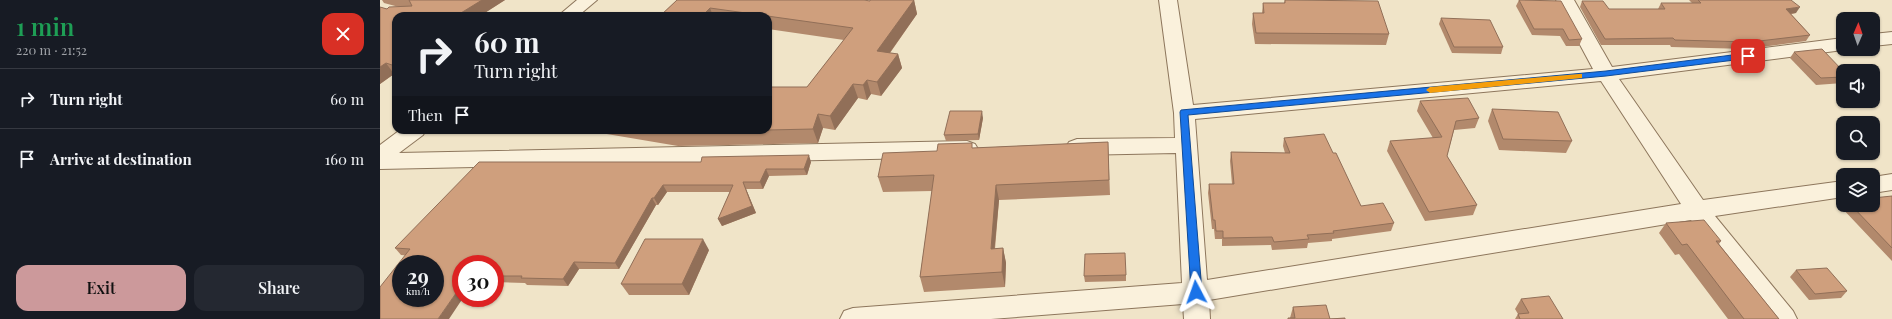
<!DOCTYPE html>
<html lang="en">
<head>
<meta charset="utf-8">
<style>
  :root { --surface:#171b24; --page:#242831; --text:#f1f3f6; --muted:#9ea1a6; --line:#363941; --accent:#cc999b }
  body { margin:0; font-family:"Playfair Display",serif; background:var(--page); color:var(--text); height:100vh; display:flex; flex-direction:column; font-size:15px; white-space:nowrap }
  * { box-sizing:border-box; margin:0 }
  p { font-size:13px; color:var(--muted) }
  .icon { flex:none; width:22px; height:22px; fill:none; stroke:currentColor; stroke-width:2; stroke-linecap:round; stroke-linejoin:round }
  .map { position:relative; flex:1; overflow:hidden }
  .drawer { display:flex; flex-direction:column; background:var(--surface); width:380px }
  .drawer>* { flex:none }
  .banner { position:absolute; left:12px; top:12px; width:380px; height:122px; border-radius:12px; box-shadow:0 1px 3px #0004; background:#171b24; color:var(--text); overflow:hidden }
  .needle { width:26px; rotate:2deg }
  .tools { position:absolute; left:1456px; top:12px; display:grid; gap:8px }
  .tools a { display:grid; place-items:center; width:44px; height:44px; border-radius:8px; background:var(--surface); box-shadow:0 1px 3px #0004; font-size:20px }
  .speed { position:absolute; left:12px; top:255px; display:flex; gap:8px; font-size:20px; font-weight:700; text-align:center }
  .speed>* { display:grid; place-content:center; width:52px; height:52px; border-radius:50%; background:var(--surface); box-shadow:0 1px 3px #0004; line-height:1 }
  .speed small { font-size:10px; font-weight:400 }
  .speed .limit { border:6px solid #d22; background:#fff; color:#111 }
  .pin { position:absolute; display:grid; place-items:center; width:34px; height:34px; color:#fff; margin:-17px; border-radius:8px; box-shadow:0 2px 6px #0006 }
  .me { position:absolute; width:44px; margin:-22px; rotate:356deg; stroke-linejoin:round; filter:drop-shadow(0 0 3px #0008) }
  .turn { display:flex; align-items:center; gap:14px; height:84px; padding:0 16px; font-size:18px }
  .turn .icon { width:52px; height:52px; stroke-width:2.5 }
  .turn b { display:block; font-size:28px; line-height:34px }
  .then { display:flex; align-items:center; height:38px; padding:0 16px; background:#0003; gap:8px; font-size:15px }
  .round { display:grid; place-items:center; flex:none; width:42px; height:42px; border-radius:12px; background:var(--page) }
  .headline { display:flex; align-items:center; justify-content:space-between; height:68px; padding:0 16px }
  h1 { font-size:24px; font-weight:600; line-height:30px; color:#1e9e55 }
  .action { display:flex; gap:8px; margin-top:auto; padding:8px 16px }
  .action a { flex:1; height:46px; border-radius:12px; background:var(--accent); color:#111; font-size:16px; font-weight:600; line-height:46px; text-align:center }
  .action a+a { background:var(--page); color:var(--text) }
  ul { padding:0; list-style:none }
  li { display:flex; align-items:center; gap:12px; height:60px; padding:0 16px; border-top:1px solid var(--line) }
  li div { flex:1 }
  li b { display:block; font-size:15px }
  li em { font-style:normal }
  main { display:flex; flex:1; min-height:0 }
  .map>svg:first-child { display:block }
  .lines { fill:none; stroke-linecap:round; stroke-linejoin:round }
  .minor-casing { stroke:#8d765c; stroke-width:2 }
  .minor { fill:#faf1dc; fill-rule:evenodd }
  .wall { fill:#b2896c }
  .shaded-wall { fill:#916f58 }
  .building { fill:#cf9f7d; stroke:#916f58; fill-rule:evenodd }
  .route { fill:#1a73e8; stroke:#114b97 }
  .slow { fill:#f59e0b }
</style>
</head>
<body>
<main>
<section class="drawer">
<div class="headline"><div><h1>1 min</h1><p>220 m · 21:52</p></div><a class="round" style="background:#d93025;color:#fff"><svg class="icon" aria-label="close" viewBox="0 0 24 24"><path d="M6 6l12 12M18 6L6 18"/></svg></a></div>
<ul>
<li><svg class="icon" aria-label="right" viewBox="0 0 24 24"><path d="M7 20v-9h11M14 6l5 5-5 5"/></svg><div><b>Turn right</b></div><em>60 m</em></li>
<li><svg class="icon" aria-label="arrive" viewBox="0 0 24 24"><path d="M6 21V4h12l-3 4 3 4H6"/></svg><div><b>Arrive at destination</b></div><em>160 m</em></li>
</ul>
<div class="action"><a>Exit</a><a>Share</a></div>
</section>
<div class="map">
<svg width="1512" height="319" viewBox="0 0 1512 319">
  <rect width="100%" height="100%" fill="#f0e4c8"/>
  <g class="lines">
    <!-- minor casing -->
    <g class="minor-casing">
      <g id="minor">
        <path d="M197,0H217L198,16H178Z"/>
        <path d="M779,0H797L813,105L1213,69L1176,0H1194L1232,67L1463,38V49H1466L1463,50L1239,79L1323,200L1463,181V197L1335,216L1413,311L1417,319H1389L1311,220L829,300L830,319H804L803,304L611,319H460L464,311L473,308L802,283L796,153L697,155L689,152L686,147L689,142L697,139L795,138L794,113ZM1221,81L1301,204L827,280L815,119Z"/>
        <path d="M1512,32V44L1493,46V34Z"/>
        <path d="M20,130H46L43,135L19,153L587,141L595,144L598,149L595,154L587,157L0,169V145Z"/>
        <path d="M1512,174V190L1493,193V177Z"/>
      </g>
    </g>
    <!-- minor -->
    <use href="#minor" class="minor"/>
  </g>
  <!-- wall -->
  <g class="wall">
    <path d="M2,0H125L100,16H16V74H14L0,84V7L7,9L19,7L4,3Z"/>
    <path d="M297,0L490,1L534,0L537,14L510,53L518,54L522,68L501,96L491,94L487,100L478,98L455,130L443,128L438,143L298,146L203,130H388L427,87L464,40L388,29V16H280Z"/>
    <path d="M905,0L1009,34L1006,45L875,44L872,24L873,13H882L883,3H904Z"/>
    <path d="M1139,0L1202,39L1199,46H1186L1180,36L1152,35L1136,6Z"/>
    <path d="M1309,0H1411L1416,13L1411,14L1430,35L1426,41L1367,49L1291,47L1290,45H1221L1200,7L1202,1L1229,9H1278L1281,3H1312Z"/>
    <path d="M1061,18L1123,47L1121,54L1072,53L1059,24Z"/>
    <path d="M1414,52L1463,71V83L1436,85L1410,58Z"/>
    <path d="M1040,101L1099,118L1095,128L1074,130L1067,156L1097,205L1093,215L1045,221L1007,151L1010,141L1053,138L1037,111Z"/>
    <path d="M1112,109L1192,141L1186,153L1119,150L1108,121Z"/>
    <path d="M603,118L599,140L566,141L564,135Z"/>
    <path d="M131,130H144L142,132Z"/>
    <path d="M904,138L953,153L981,206L1014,223L1011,231L952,239V241L928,243L927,248L892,250L891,245L842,246V239H835L834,229H832L828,193L829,184H852L850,161L851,152L905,153L903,146Z"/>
    <path d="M728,142L730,195L619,200L615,249L623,248L626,263L625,287L544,292L540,277L552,191L503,192L498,177L593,148Z"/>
    <path d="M321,162H431L427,175L389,176L383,189H366L376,213L342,226L338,219L350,192H287L278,205H276L239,269H199L188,286L147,285L145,283L115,282V264L21,255L15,248Z"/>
    <path d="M1512,196V261L1460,206L1463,203V205H1493Z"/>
    <path d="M1286,223L1341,241L1339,244L1399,319H1348L1299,254L1295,255L1279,233Z"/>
    <path d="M329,250L309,295H249L241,284Z"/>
    <path d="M1416,270L1467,291L1461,298L1429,300L1410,277Z"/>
    <path d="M746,275V281L705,282L704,276Z"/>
    <path d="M1141,299L1183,319H1135L1138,314L1135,309Z"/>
    <path d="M913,307L950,319H965H908V318H910Z"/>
  </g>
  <!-- shaded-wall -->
  <g class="shaded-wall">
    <path d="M102,0H125L100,16H76Z"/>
    <path d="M534,0L537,14L501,65L497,51Z"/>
    <path d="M1420,7L1416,13L1402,15L1406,9Z"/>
    <path d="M330,8L333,16H322Z"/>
    <path d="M518,54L522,68L501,96L497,82Z"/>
    <path d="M16,62V69L12,65Z"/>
    <path d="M6,63L14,74L0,84V67Z"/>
    <path d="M487,80L491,94L487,100L483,85Z"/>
    <path d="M473,84L478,98L455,130L450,116Z"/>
    <path d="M602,111L603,118L599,140L598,134Z"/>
    <path d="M438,114L443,128L438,143L433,129Z"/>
    <path d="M429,155L431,162L427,175L424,169Z"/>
    <path d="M386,169L389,176L383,189L380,182Z"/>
    <path d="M363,182L376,213L342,226L338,219Z"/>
    <path d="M283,185L287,192L278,205L274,198Z"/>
    <path d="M616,185L619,200L613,264L611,249Z"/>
    <path d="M272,198L276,205L239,269L235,263Z"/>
    <path d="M323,239L329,250L309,295L302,284Z"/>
    <path d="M623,248L626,263L625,287L622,272Z"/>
    <path d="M194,262L199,269L188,286L183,279Z"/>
    <path d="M81,286V298H83L69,319H58Z"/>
  </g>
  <!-- building -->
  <g class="building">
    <path d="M29,0H102L76,16H16V62L12,65L6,63L0,67V7L7,9L9,7L32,6Z"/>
    <path d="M297,0H484L490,1V0H534L497,51L518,54L497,82L487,80L483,85L473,84L450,116L438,114L433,129L388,130V87H427L473,28L330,8L322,16H280Z"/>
    <path d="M905,0L998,1L1009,34L876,33L873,13H884L883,3H905Z"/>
    <path d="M1139,0L1181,1L1202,39L1189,40L1183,29H1154Z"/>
    <path d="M1318,0H1411L1420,7L1406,9L1430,35L1371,42L1295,40L1293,38L1225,39L1202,1H1223L1229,9H1285L1281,3H1321Z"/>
    <path d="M247,14L261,16H245Z"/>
    <path d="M1061,18L1110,20L1123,47H1074Z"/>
    <path d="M1442,49L1463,71V77L1441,78L1414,52Z"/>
    <path d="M1088,98L1099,118L1076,121L1067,156L1097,205L1049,212L1010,141L1062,137L1040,101Z"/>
    <path d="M1112,109L1178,112L1192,141L1123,139Z"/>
    <path d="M570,111H602L598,134L564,135Z"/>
    <path d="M280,130H384L291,132Z"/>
    <path d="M944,134L953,153H956L981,206L1003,203L1014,223L953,231L954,233L927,235L929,239L894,242L892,237L843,238V231H836L835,220H833L829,184H854L851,152L910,153L904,138Z"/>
    <path d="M728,142L729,180L616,185L611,249L623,248L622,272L540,277L554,175L498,177L503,153L557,151L558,144L592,143V148Z"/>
    <path d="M429,155L424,169H386L380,182H363L372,206L338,219L353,185H283L274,198H272L235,263L194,262L183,279L141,278L142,276H115V264H81V286L58,319H0V287L30,249L15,248L99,162H321L322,157ZM21,264H55V298H21Z"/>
    <path d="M1512,196V248L1471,205H1493V198Z"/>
    <path d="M1324,220L1341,241H1336L1399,319H1364L1307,244L1302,245L1286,223Z"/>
    <path d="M265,239H323L302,284H241Z"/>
    <path d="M745,253L746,275L704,276L705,254Z"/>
    <path d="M1447,268L1467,291L1435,294L1416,270Z"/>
    <path d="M1169,296L1183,319H1140L1138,314L1149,313L1141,299Z"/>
    <path d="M946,305L950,319L965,318V319H908V318H915L913,307Z"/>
  </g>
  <!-- route -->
  <path class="route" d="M1368,53L1372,56L1371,58L1226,76L808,115L822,292L820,295H813L811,292L800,112L801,110L1226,71Z"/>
  <!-- slow -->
  <path class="slow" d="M1199,74H1202V78L1050,93L1046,90L1050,87Z"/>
</svg>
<div class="tools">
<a><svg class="needle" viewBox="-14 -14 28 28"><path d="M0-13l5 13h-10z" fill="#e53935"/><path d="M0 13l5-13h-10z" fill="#9ea1a6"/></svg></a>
<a><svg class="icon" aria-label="sound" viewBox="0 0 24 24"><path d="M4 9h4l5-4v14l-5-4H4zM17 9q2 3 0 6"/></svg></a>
<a><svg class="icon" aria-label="search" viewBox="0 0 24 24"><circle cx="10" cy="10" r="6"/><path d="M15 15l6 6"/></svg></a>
<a><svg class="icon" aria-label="layers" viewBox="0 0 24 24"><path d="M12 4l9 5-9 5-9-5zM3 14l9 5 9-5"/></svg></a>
</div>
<div class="speed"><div>29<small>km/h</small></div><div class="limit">30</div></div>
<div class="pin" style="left:1368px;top:56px;background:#d93025"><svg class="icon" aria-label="arrive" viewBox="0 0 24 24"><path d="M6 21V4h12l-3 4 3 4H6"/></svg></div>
<svg class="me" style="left:816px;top:292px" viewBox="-20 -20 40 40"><path d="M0-17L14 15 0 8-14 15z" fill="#1a73e8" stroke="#fff" stroke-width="4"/></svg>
<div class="banner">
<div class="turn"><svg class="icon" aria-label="right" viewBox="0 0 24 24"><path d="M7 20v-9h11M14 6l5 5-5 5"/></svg><div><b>60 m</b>Turn right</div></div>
<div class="then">Then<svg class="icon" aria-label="arrive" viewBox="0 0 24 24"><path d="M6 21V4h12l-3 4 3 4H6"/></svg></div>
</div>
</div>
</main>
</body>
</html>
